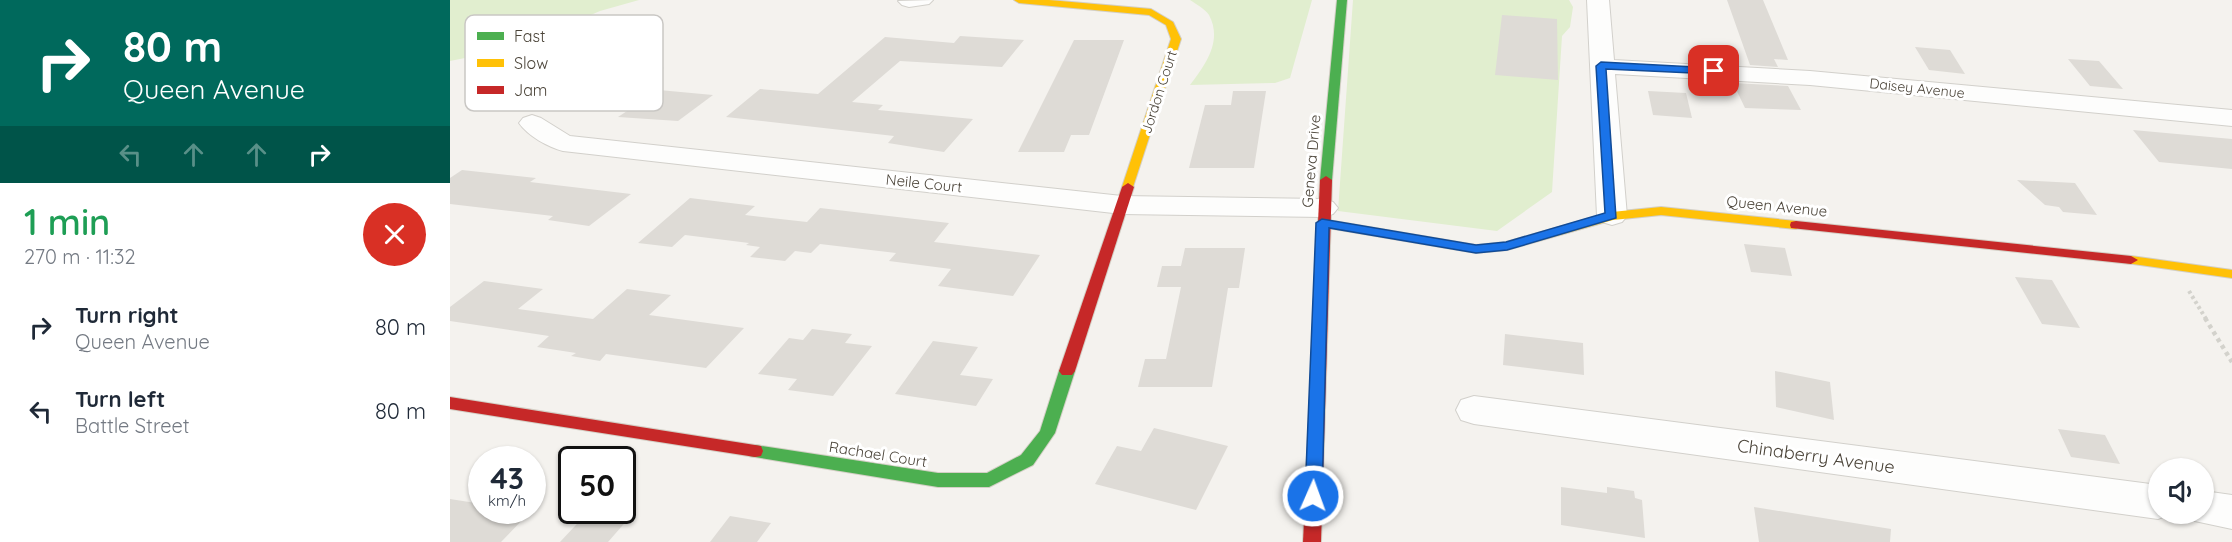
<!DOCTYPE html>
<html lang="en">
<head>
<meta charset="utf-8">
<style>
  :root { --surface:#fff; --page:#f2f2f3; --text:#1f2937; --muted:#747a83 }
  body { margin:0; font-family:Quicksand,sans-serif; background:var(--page); color:var(--text); height:100vh; display:flex; flex-direction:column; font-size:22px; white-space:nowrap }
  * { box-sizing:border-box; margin:0 }
  p { font-size:20px; color:var(--muted) }
  .icon { flex:none; width:33px; height:33px; fill:none; stroke:currentColor; stroke-width:2; stroke-linecap:round; stroke-linejoin:round }
  .map { position:relative; flex:1; overflow:hidden }
  .panel { display:flex; flex-direction:column; background:var(--surface); width:450px }
  .panel>* { flex:none }
  .guide { background:#00695c; color:#fff; overflow:hidden }
  .buttons { position:absolute; left:1698px; top:458px; display:grid; gap:12px }
  .buttons a { display:grid; place-items:center; width:66px; height:66px; border-radius:50%; background:var(--surface); box-shadow:0 2px 4px #0004; font-size:30px }
  .speed { position:absolute; left:18px; top:446px; display:flex; gap:12px; font-size:30px; font-weight:700; text-align:center }
  .speed>* { display:grid; place-content:center; width:78px; height:78px; border-radius:50%; background:var(--surface); box-shadow:0 2px 4px #0004; line-height:1 }
  .speed small { font-size:15px; font-weight:400 }
  .speed .limit { border:3px solid #111; border-radius:9px; background:#fff; color:#111 }
  .pin { position:absolute; display:grid; place-items:center; width:51px; height:51px; color:#fff; margin:-26px; border-radius:12px; box-shadow:0 3px 9px #0006 }
  .me { position:absolute; width:66px; margin:-33px; rotate:2deg; stroke-linejoin:round; filter:drop-shadow(0 0 4px #0008) }
  .turn { display:flex; align-items:center; gap:21px; height:126px; padding:0 24px; font-size:27px }
  .turn .icon { width:78px; height:78px; stroke-width:2.5 }
  .turn b { display:block; font-size:42px; line-height:51px }
  .lanes { display:flex; align-items:center; height:57px; padding:0 24px; background:#0003; justify-content:center; gap:30px; direction:ltr }
  .lanes .off { opacity:.35 }
  .round { display:grid; place-items:center; flex:none; width:63px; height:63px; border-radius:32px; background:var(--page) }
  .head { display:flex; align-items:center; justify-content:space-between; height:102px; padding:0 24px }
  h1 { font-size:36px; font-weight:600; line-height:45px; color:#1e9e55 }
  ul { padding:0; list-style:none }
  li { display:flex; align-items:center; gap:18px; height:84px; padding:0 24px }
  li div { flex:1 }
  li b { display:block; font-size:22px }
  li em { font-style:normal }
  main { display:flex; flex:1; min-height:0 }
  .map>svg:first-child { display:block }
  .green { fill:#e1eecf }
  .building { fill:#dedbd6 }
  .lines { fill:none; stroke-linecap:round; stroke-linejoin:round }
  .street-casing { stroke:#d2d0cb; stroke-width:2 }
  .fast-casing { stroke:#d3cfc5; stroke-width:2 }
  .slow-casing { stroke:#d3cfc5; stroke-width:2 }
  .jam-casing { stroke:#d3cfc5; stroke-width:2 }
  .path-far1 { stroke:#d3d2cc; stroke-width:4; stroke-dasharray:3 3; stroke-linecap:butt }
  .path { stroke:#d3d2cc; stroke-width:4.5; stroke-dasharray:4 4; stroke-linecap:butt }
  .street { fill:#fdfdfc; fill-rule:evenodd }
  .fast { fill:#4caf50; fill-rule:evenodd }
  .slow { fill:#ffc107; fill-rule:evenodd }
  .jam { fill:#c62828; fill-rule:evenodd }
  .route { fill:#1a73e8; stroke:#114b97; stroke-width:1.5 }
  .labels { text-anchor:middle; dominant-baseline:central; stroke-width:6; stroke-linejoin:round; paint-order:stroke }
  .far-street-label { font-size:14px; fill:#4b4439; stroke:#fff }
  .street-label { font-size:15px; fill:#4b4439; stroke:#fff }
  .near-street-label { font-size:18px; fill:#4b4439; stroke:#fff }
  .key { fill:#fff; stroke:#c9c7c4; stroke-width:1.5 }
  .key-label { font-size:16px; fill:#4b4439 }
</style>
</head>
<body>
<main>
<section class="panel">
<div class="guide">
<div class="turn"><svg class="icon" aria-label="right" viewBox="0 0 24 24"><path d="M7 20v-9h11M14 6l5 5-5 5"/></svg><div><b>80 m</b>Queen Avenue</div></div>
<div class="lanes"><svg class="icon off" aria-label="left" viewBox="0 0 24 24"><path d="M17 20v-9H6M10 6l-5 5 5 5"/></svg><svg class="icon off" aria-label="ahead" viewBox="0 0 24 24"><path d="M12 20V5M6 11l6-6 6 6"/></svg><svg class="icon off" aria-label="ahead" viewBox="0 0 24 24"><path d="M12 20V5M6 11l6-6 6 6"/></svg><svg class="icon" aria-label="right" viewBox="0 0 24 24"><path d="M7 20v-9h11M14 6l5 5-5 5"/></svg></div>
</div>
<div class="head"><div><h1>1 min</h1><p>270 m · 11:32</p></div><a class="round" style="background:#d93025;color:#fff"><svg class="icon" aria-label="close" viewBox="0 0 24 24"><path d="M6 6l12 12M18 6L6 18"/></svg></a></div>
<ul>
<li><svg class="icon" aria-label="right" viewBox="0 0 24 24"><path d="M7 20v-9h11M14 6l5 5-5 5"/></svg><div><b>Turn right</b><p>Queen Avenue</p></div><em>80 m</em></li>
<li><svg class="icon" aria-label="left" viewBox="0 0 24 24"><path d="M17 20v-9H6M10 6l-5 5 5 5"/></svg><div><b>Turn left</b><p>Battle Street</p></div><em>80 m</em></li>
</ul>
</section>
<div class="map">
<svg width="1782" height="542" viewBox="0 0 1782 542">
  <rect width="100%" height="100%" fill="#f4f2ee"/>
  <!-- green -->
  <g class="green">
    <path d="M0,0H189L150,11L65,48L0,61Z"/>
    <path d="M740,0H862L840,78L825,83L740,85C755,65 773,41 759,15C755,9 746,4 740,0Z"/>
    <path d="M903,0H1119L1123,7L1120,27L1112,36L1102,192L1047,231L888,211Z"/>
  </g>
  <!-- building -->
  <g class="building">
    <path d="M1277,0H1313L1338,60L1324,59L1328,67L1300,65Z"/>
    <path d="M1052,15L1107,19L1108,80L1045,75Z"/>
    <path d="M510,36L574,40L552,67L450,61L402,102L433,105L428,110L523,119L494,152L438,143L444,136L276,117L310,89L368,94L435,37L504,43Z"/>
    <path d="M624,40H674L639,135H621L614,152H568Z"/>
    <path d="M1465,47L1500,50L1515,74L1479,70Z"/>
    <path d="M178,52L214,68L178,83L142,67Z"/>
    <path d="M1618,59L1649,61L1673,89L1640,86Z"/>
    <path d="M1283,83L1338,86L1351,110L1295,108Z"/>
    <path d="M209,90L263,95L228,121L168,117Z"/>
    <path d="M783,91H816L804,168H739L755,105H781Z"/>
    <path d="M1198,91L1236,93L1242,118L1203,115Z"/>
    <path d="M1683,130L1782,139V169L1709,162Z"/>
    <path d="M12,170L86,178L80,182L181,194L139,226L98,220L103,216L0,204V178Z"/>
    <path d="M1567,180L1625,183L1647,215L1613,212L1609,207L1595,205Z"/>
    <path d="M240,198L305,206L295,215L357,222L370,208L499,223L484,242L590,255L563,296L488,286L501,269L439,261L446,253L370,244L361,253L345,251L335,261L300,257L310,247L296,245L299,243L235,235L222,247L188,243Z"/>
    <path d="M1294,244L1335,248L1342,276L1301,272Z"/>
    <path d="M735,248H795L789,288H778L762,387H688L695,359H716L731,287H707L712,266H731Z"/>
    <path d="M1565,277L1602,280L1630,328L1592,324Z"/>
    <path d="M34,281L93,289L68,309L143,319L177,289L221,295L199,315L294,328L256,368L156,354L150,361L121,356L126,353L87,347L99,336L0,321V307Z"/>
    <path d="M362,329L402,334L395,343L422,346L383,396L338,390L347,379L308,374L339,338L353,340Z"/>
    <path d="M1055,334L1133,343L1134,375L1053,365Z"/>
    <path d="M483,341L528,347L510,375L543,379L526,406L445,394Z"/>
    <path d="M1325,371L1380,382L1384,420L1326,407Z"/>
    <path d="M704,428L778,446L746,510L645,484L667,446L691,451Z"/>
    <path d="M1608,429L1655,435L1670,464L1621,457Z"/>
    <path d="M1111,487L1157,493V487L1184,491L1185,498L1192,500L1195,538L1111,525Z"/>
    <path d="M0,499L32,504V510H82L51,542H0Z"/>
    <path d="M1304,507L1441,529L1440,542H1309Z"/>
    <path d="M140,510H186L158,542H110Z"/>
    <path d="M280,516L321,523L307,542H260Z"/>
  </g>
  <g class="lines">
    <!-- street casing -->
    <g class="street-casing">
      <g id="street">
        <path d="M483,0L479,4L459,7L452,5L448,1Z"/>
        <path d="M1137,0H1159L1164,60L1360,71L1782,110V126L1360,85L1165,74L1177,216L1172,222L1162,225L1152,222L1147,216Z"/>
        <path d="M82,115L91,118L120,136L672,196L873,199L883,202L888,208L883,214L873,217L672,214L113,151C98,147 78,136 69,123L73,118Z"/>
        <path d="M1024,396L1708,485V513H1723L1708,519L1024,424L1011,420L1006,410L1011,400Z"/>
        <path d="M1754,491L1782,495V529L1740,520L1736,513H1754Z"/>
      </g>
    </g>
    <!-- fast casing -->
    <g class="fast-casing">
      <g id="fast">
        <path d="M887,0H897L882,180L876,184L870,180Z"/>
        <path d="M617,366L622,367L625,371L605,433L583,465L539,487H488L305,457L299,456L297,451L299,446L305,445L488,473H537L571,455L590,431L609,371L612,367Z"/>
      </g>
    </g>
    <!-- slow casing -->
    <g class="slow-casing">
      <g id="slow">
        <path d="M564,0H599L701,9L723,22L731,39L682,190H674L672,187L721,39L716,25L699,15L569,3Z"/>
        <path d="M1211,207L1346,221L1352,225L1346,229L1211,215L1163,220L1057,250L1026,253L872,227L866,223L872,219L1026,245L1056,242L1162,212Z"/>
        <path d="M1681,256L1782,270V278L1676,263L1674,260Z"/>
      </g>
    </g>
    <!-- jam casing -->
    <g class="jam-casing">
      <g id="jam">
        <path d="M876,176L882,180L871,542H853L870,180Z"/>
        <path d="M678,183L684,187L625,371L622,375H612L609,371L672,187Z"/>
        <path d="M1346,221L1681,256L1688,260L1681,264L1341,228L1340,225L1341,222Z"/>
        <path d="M0,397L305,445L311,446L313,451L311,456L305,457L0,409Z"/>
      </g>
    </g>
    <!-- path-far1 -->
    <path class="path-far1" d="M1739,291L1756,319"/>
    <!-- path -->
    <path class="path" d="M1755,318L1782,362"/>
    <!-- street -->
    <use href="#street" class="street"/>
    <!-- fast -->
    <use href="#fast" class="fast"/>
    <!-- slow -->
    <use href="#slow" class="slow"/>
    <!-- jam -->
    <use href="#jam" class="jam"/>
  </g>
  <!-- route -->
  <path class="route" d="M1151,62L1264,68L1270,71L1264,74L1156,69L1166,218L1057,250L1026,253L879,228L872,496L869,501H857L855,496L866,223L872,219L1026,245L1056,242L1155,213L1146,66Z"/>
  <g class="labels">
    <!-- far-street labels -->
    <g class="far-street-label">
      <text transform="translate(1467 88) rotate(6)">Daisey Avenue</text>
      <text transform="translate(709 92) rotate(-72)">Jordon Court</text>
    </g>
    <!-- street labels -->
    <g class="street-label">
      <text transform="translate(861 161) rotate(-85)">Geneva Drive</text>
      <text transform="translate(474 183) rotate(6)">Neile Court</text>
      <text transform="translate(1327 206) rotate(6)">Queen Avenue</text>
      <text transform="translate(428 454) rotate(9)">Rachael Court</text>
    </g>
    <!-- near-street labels -->
    <g class="near-street-label">
      <text transform="translate(1366 456) rotate(8)">Chinaberry Avenue</text>
    </g>
  </g>
  <!-- legend -->
  <rect x="15" y="15" width="198" height="96" rx="9" class="key"/>
  <rect x="27" y="32" width="27" height="8" fill="#4caf50"/>
  <rect x="27" y="59" width="27" height="8" fill="#ffc107"/>
  <rect x="27" y="86" width="27" height="8" fill="#c62828"/>
  <g class="key-label">
    <text x="64" y="42">Fast</text>
    <text x="64" y="69">Slow</text>
    <text x="64" y="96">Jam</text>
  </g>
</svg>
<div class="buttons">
<a><svg class="icon" aria-label="sound" viewBox="0 0 24 24"><path d="M4 9h4l5-4v14l-5-4H4zM17 9q2 3 0 6"/></svg></a>
</div>
<div class="speed"><div>43<small>km/h</small></div><div class="limit">50</div></div>
<div class="pin" style="left:1264px;top:71px;background:#d93025"><svg class="icon" aria-label="arrive" viewBox="0 0 24 24"><path d="M6 21V4h12l-3 4 3 4H6"/></svg></div>
<svg class="me" style="left:863px;top:496px" viewBox="-20 -20 40 40"><circle r="17" fill="#1a73e8" stroke="#fff" stroke-width="3"/><path d="M0-11L8 9 0 5-8 9z" fill="#fff"/></svg>
</div>
</main>
</body>
</html>
